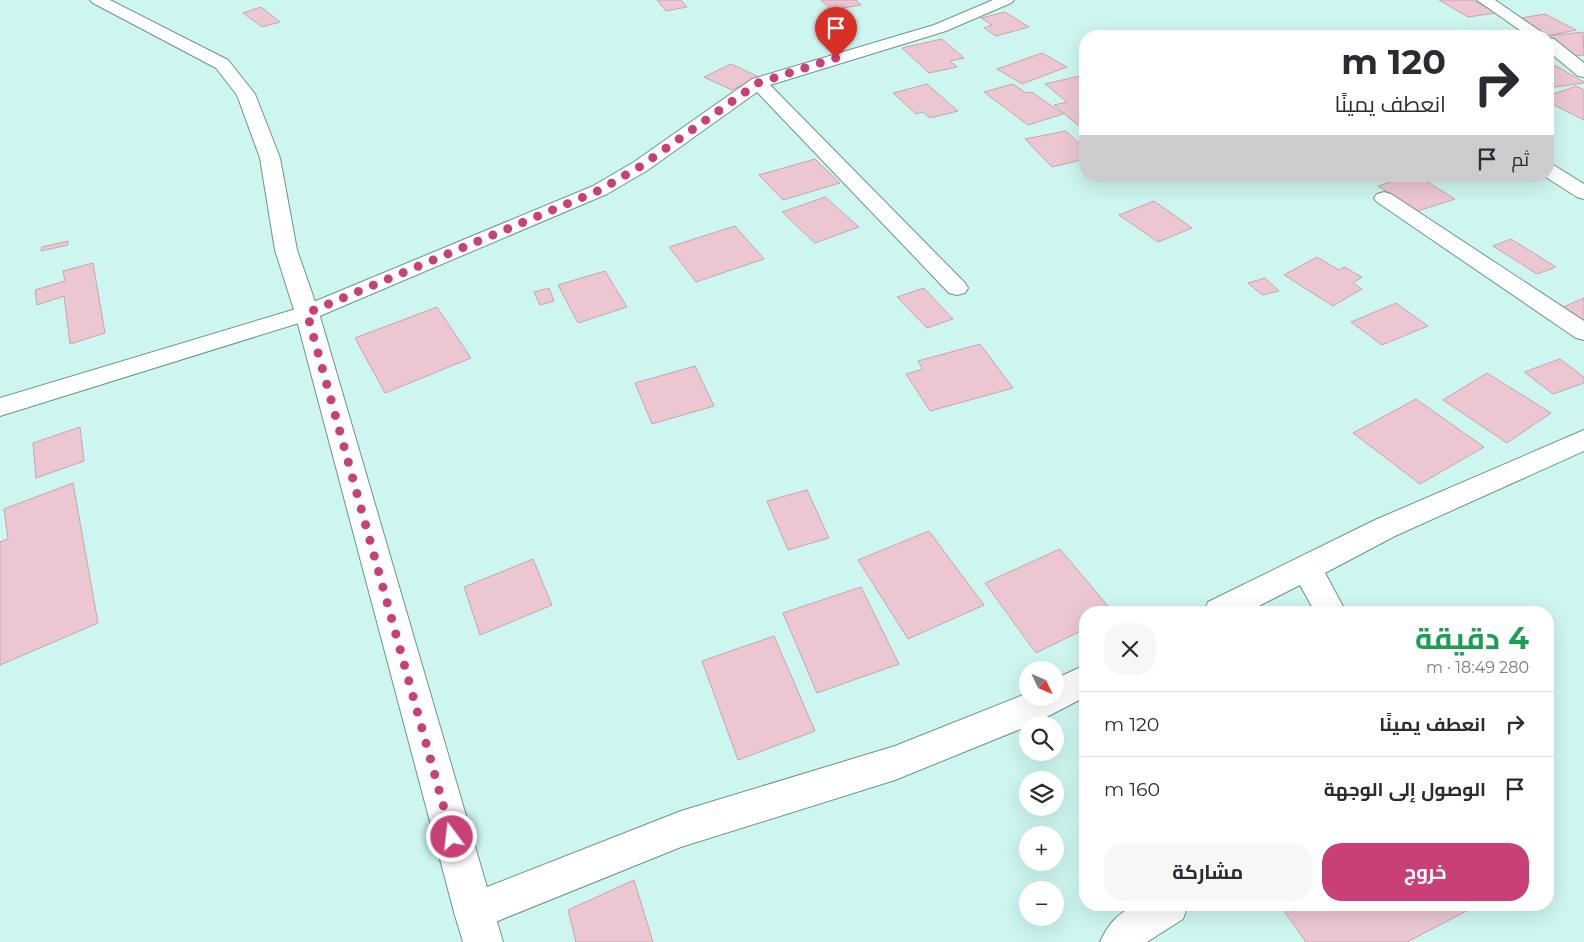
<!DOCTYPE html>
<html lang="ar">
<head>
<meta charset="utf-8">
<style>
  :root { --surface:#fff; --page:#f7f7f7; --text:#2b2b33; --muted:#7c7c81; --line:#e1e1e2; --accent:#c94079 }
  body { margin:0; font-family:Montserrat,Cairo,sans-serif; background:var(--page); color:var(--text); direction:rtl; height:100vh; display:flex; flex-direction:column; font-size:19px; white-space:nowrap }
  * { box-sizing:border-box; margin:0 }
  p { font-size:16px; color:var(--muted) }
  .icon { flex:none; width:28px; height:28px; fill:none; stroke:currentColor; stroke-width:2; stroke-linecap:round; stroke-linejoin:round }
  .map { position:relative; flex:1; overflow:hidden; direction:ltr }
  .sheet { position:absolute; left:1079px; top:606px; width:475px; height:305px; display:flex; flex-direction:column; background:var(--surface); border-radius:20px; box-shadow:0 5px 20px #0002; direction:rtl }
  .sheet>* { flex:none }
  .top-card { position:absolute; left:1079px; top:30px; width:475px; height:152px; border-radius:20px; box-shadow:0 5px 20px #0002; direction:rtl; background:#fff; color:var(--text); overflow:hidden }
  .needle { width:32px; rotate:134deg }
  .buttons { position:absolute; left:1019px; top:661px; display:grid; gap:10px }
  .buttons a { display:grid; place-items:center; width:45px; height:45px; border-radius:50%; background:var(--surface); box-shadow:0 5px 20px #0002; font-size:25px }
  .pin { position:absolute; display:grid; place-items:center; width:42px; height:42px; color:#fff; margin:-51px -21px; border-radius:50% 50% 50% 0; rotate:-45deg; box-shadow:0 0 5px #0007 }
  .pin .icon { rotate:45deg }
  .me { position:absolute; width:55px; margin:-28px; rotate:345deg; stroke-linejoin:round; filter:drop-shadow(0 0 4px #0008) }
  .turn { display:flex; align-items:center; gap:18px; height:105px; padding:0 25px; font-size:22px }
  .turn .icon { width:65px; height:65px; stroke-width:2.5 }
  .turn b { display:block; font-size:35px; line-height:42px }
  .then { display:flex; align-items:center; height:48px; padding:0 25px; background:#0003; gap:10px; font-size:19px }
  .round { display:grid; place-items:center; flex:none; width:52px; height:52px; border-radius:20px; background:var(--page) }
  .head { display:flex; align-items:center; justify-content:space-between; height:85px; padding:0 25px }
  h1 { font-size:30px; font-weight:700; line-height:38px; color:#1e9e55 }
  .cta { display:flex; gap:10px; margin-top:auto; padding:10px 25px }
  .cta a { flex:1; height:58px; border-radius:20px; background:var(--accent); color:#fff; font-size:20px; font-weight:700; line-height:58px; text-align:center }
  .cta a+a { background:var(--page); color:var(--text) }
  ul { padding:0; list-style:none }
  li { display:flex; align-items:center; gap:15px; height:65px; padding:0 25px; border-top:1px solid var(--line) }
  li div { flex:1 }
  li b { display:block; font-size:19px }
  li em { font-style:normal }
  .map>svg:first-child { display:block }
  .building { fill:#ecc7d2; stroke:#c8a4af }
  .lines { fill:none; stroke-linecap:round; stroke-linejoin:round }
  .street-casing { stroke:#6d948f; stroke-width:2 }
  .secondary-casing { stroke:#6d948f; stroke-width:2 }
  .street { fill:#fff; fill-rule:evenodd }
  .secondary { fill:#fff; fill-rule:evenodd }
  .route { stroke:#c94079; stroke-width:9; stroke-dasharray:0 16.2 }
</style>
</head>
<body>
<div class="map">
<svg width="1584" height="942" viewBox="0 0 1584 942">
  <rect width="100%" height="100%" fill="#cdf6f1"/>
  <!-- building -->
  <g class="building">
    <path d="M657,0H681L687,7L666,11Z"/>
    <path d="M821,0H856L861,5L831,10Z"/>
    <path d="M1439,0H1473L1496,13L1468,17Z"/>
    <path d="M261,7L280,22L262,27L243,13Z"/>
    <path d="M1005,12L1029,27L996,36L984,28L992,25L981,18Z"/>
    <path d="M1545,14L1576,30L1546,36L1515,19Z"/>
    <path d="M1583,32L1584,55L1574,56L1548,40L1547,36Z"/>
    <path d="M942,39L964,58L950,61L957,67L929,73L902,48Z"/>
    <path d="M1042,53L1067,67L1022,84L997,69Z"/>
    <path d="M731,64L759,77L732,90L704,77Z"/>
    <path d="M1556,66L1584,82V83L1548,88V67Z"/>
    <path d="M1084,75L1085,76V131L1054,105L1067,102L1045,84Z"/>
    <path d="M927,84L958,111L930,118L923,112L916,114L893,93Z"/>
    <path d="M1013,84L1026,93L1032,92L1063,114L1028,125L984,92Z"/>
    <path d="M1576,86L1584,90V120L1548,102V96Z"/>
    <path d="M1066,131L1085,149V159L1052,167L1025,139Z"/>
    <path d="M815,159L840,183L783,200L759,175Z"/>
    <path d="M1408,176H1418L1455,199L1418,211L1378,186Z"/>
    <path d="M825,197L859,227L815,243L782,212Z"/>
    <path d="M1154,201L1192,228L1158,242L1119,215Z"/>
    <path d="M735,226L764,259L696,282L669,247Z"/>
    <path d="M1511,239L1556,267L1537,274L1493,246Z"/>
    <path d="M68,241V245L41,251L42,247Z"/>
    <path d="M1317,257L1339,270L1344,267L1362,277L1353,283L1362,289L1333,306L1284,275Z"/>
    <path d="M93,263L105,333L70,344L64,296L37,305L35,290L65,281L63,271Z"/>
    <path d="M605,271L627,307L578,323L558,285Z"/>
    <path d="M1265,278L1279,291L1262,295L1248,283Z"/>
    <path d="M549,288L554,301L540,305L534,292Z"/>
    <path d="M924,288L953,319L927,328L897,297Z"/>
    <path d="M1584,298V322L1561,308Z"/>
    <path d="M1396,303L1428,326L1382,345L1351,322Z"/>
    <path d="M437,307L471,358L385,393L355,338Z"/>
    <path d="M980,344L1013,388L930,411L906,374L923,369L918,361Z"/>
    <path d="M1560,359L1584,377V383L1553,394L1524,372Z"/>
    <path d="M695,366L714,406L652,424L635,383Z"/>
    <path d="M1487,373L1551,413L1507,443L1443,400Z"/>
    <path d="M1416,399L1484,447L1420,484L1353,433Z"/>
    <path d="M80,427L84,461L36,478L33,443Z"/>
    <path d="M73,483L98,623L0,665V542L8,539L4,509Z"/>
    <path d="M807,490L829,538L788,550L767,501Z"/>
    <path d="M929,531L984,605L908,639L858,560Z"/>
    <path d="M1060,549L1113,612H1085V629L1036,653L985,583Z"/>
    <path d="M533,559L552,605L480,635L464,587Z"/>
    <path d="M861,587L899,664L817,693L783,613Z"/>
    <path d="M774,636L815,731L738,760L702,661Z"/>
    <path d="M634,880L653,942H576L568,910Z"/>
    <path d="M1280,905H1475L1476,906L1407,942H1306Z"/>
  </g>
  <g class="lines">
    <!-- street casing -->
    <g class="street-casing">
      <g id="street">
        <path d="M993,0H1014L1011,3L946,31L770,85L965,283L968,288L965,293L957,295L949,293L757,92L648,170L607,194L315,318L0,416V398L299,308L593,186L634,162L752,79L934,25Z"/>
        <path d="M1477,0H1495L1547,36H1528Z"/>
        <path d="M1548,38L1554,39L1584,63V77L1578,76L1548,51Z"/>
        <path d="M1548,164L1555,166L1584,184V199L1577,197L1544,176H1548Z"/>
        <path d="M1384,192L1391,194L1584,321V340L1576,338L1377,202L1374,198L1377,194Z"/>
        <path d="M1584,430V451L1395,536L1325,573L1346,612H1315L1300,585L1247,612H1204L1208,602L1375,520Z"/>
        <path d="M1085,665V697L1033,724L895,780L681,847L473,931L459,926L454,912L459,898L681,811L895,746L1028,693V698H1055V679Z"/>
        <path d="M1134,905H1188L1183,919L1147,942H1100C1108,924 1117,915 1134,905Z"/>
      </g>
    </g>
    <!-- secondary casing -->
    <g class="secondary-casing">
      <path id="secondary" d="M90,0H110L228,60L255,94L280,158L297,250L319,313L503,942H463L454,912L295,313L275,250L260,158L237,95L216,68L93,3Z"/>
    </g>
    <!-- street -->
    <use href="#street" class="street"/>
    <!-- secondary -->
    <use href="#secondary" class="secondary"/>
  </g>
  <g class="lines">
    <!-- route -->
    <path class="route" d="M452,837L307,313L600,190L641,166L758,83L836,58"/>
  </g>
</svg>
<div class="buttons">
<a><svg class="needle" viewBox="-14 -14 28 28"><path d="M0-13l5 13h-10z" fill="#e53935"/><path d="M0 13l5-13h-10z" fill="#7c7c81"/></svg></a>
<a><svg class="icon" aria-label="search" viewBox="0 0 24 24"><circle cx="10" cy="10" r="6"/><path d="M15 15l6 6"/></svg></a>
<a><svg class="icon" aria-label="layers" viewBox="0 0 24 24"><path d="M12 4l9 5-9 5-9-5zM3 14l9 5 9-5"/></svg></a>
<a>+</a>
<a>−</a>
</div>
<div class="pin" style="left:836px;top:58px;background:#d93025"><svg class="icon" aria-label="arrive" viewBox="0 0 24 24"><path d="M6 21V4h12l-3 4 3 4H6"/></svg></div>
<svg class="me" style="left:452px;top:837px" viewBox="-20 -20 40 40"><circle r="17" fill="#c94079" stroke="#fff" stroke-width="3"/><path d="M0-11L8 9 0 5-8 9z" fill="#fff"/></svg>
<div class="top-card">
<div class="turn"><svg class="icon" aria-label="right" viewBox="0 0 24 24"><path d="M7 20v-9h11M14 6l5 5-5 5"/></svg><div><b>120 m</b>انعطف يمينًا</div></div>
<div class="then">ثم<svg class="icon" aria-label="arrive" viewBox="0 0 24 24"><path d="M6 21V4h12l-3 4 3 4H6"/></svg></div>
</div>
<section class="sheet">
<div class="head"><div><h1>4 دقيقة</h1><p>280 m · 18:49</p></div><a class="round"><svg class="icon" aria-label="close" viewBox="0 0 24 24"><path d="M6 6l12 12M18 6L6 18"/></svg></a></div>
<ul>
<li><svg class="icon" aria-label="right" viewBox="0 0 24 24"><path d="M7 20v-9h11M14 6l5 5-5 5"/></svg><div><b>انعطف يمينًا</b></div><em>120 m</em></li>
<li><svg class="icon" aria-label="arrive" viewBox="0 0 24 24"><path d="M6 21V4h12l-3 4 3 4H6"/></svg><div><b>الوصول إلى الوجهة</b></div><em>160 m</em></li>
</ul>
<div class="cta"><a>خروج</a><a>مشاركة</a></div>
</section>
</div>
</body>
</html>
